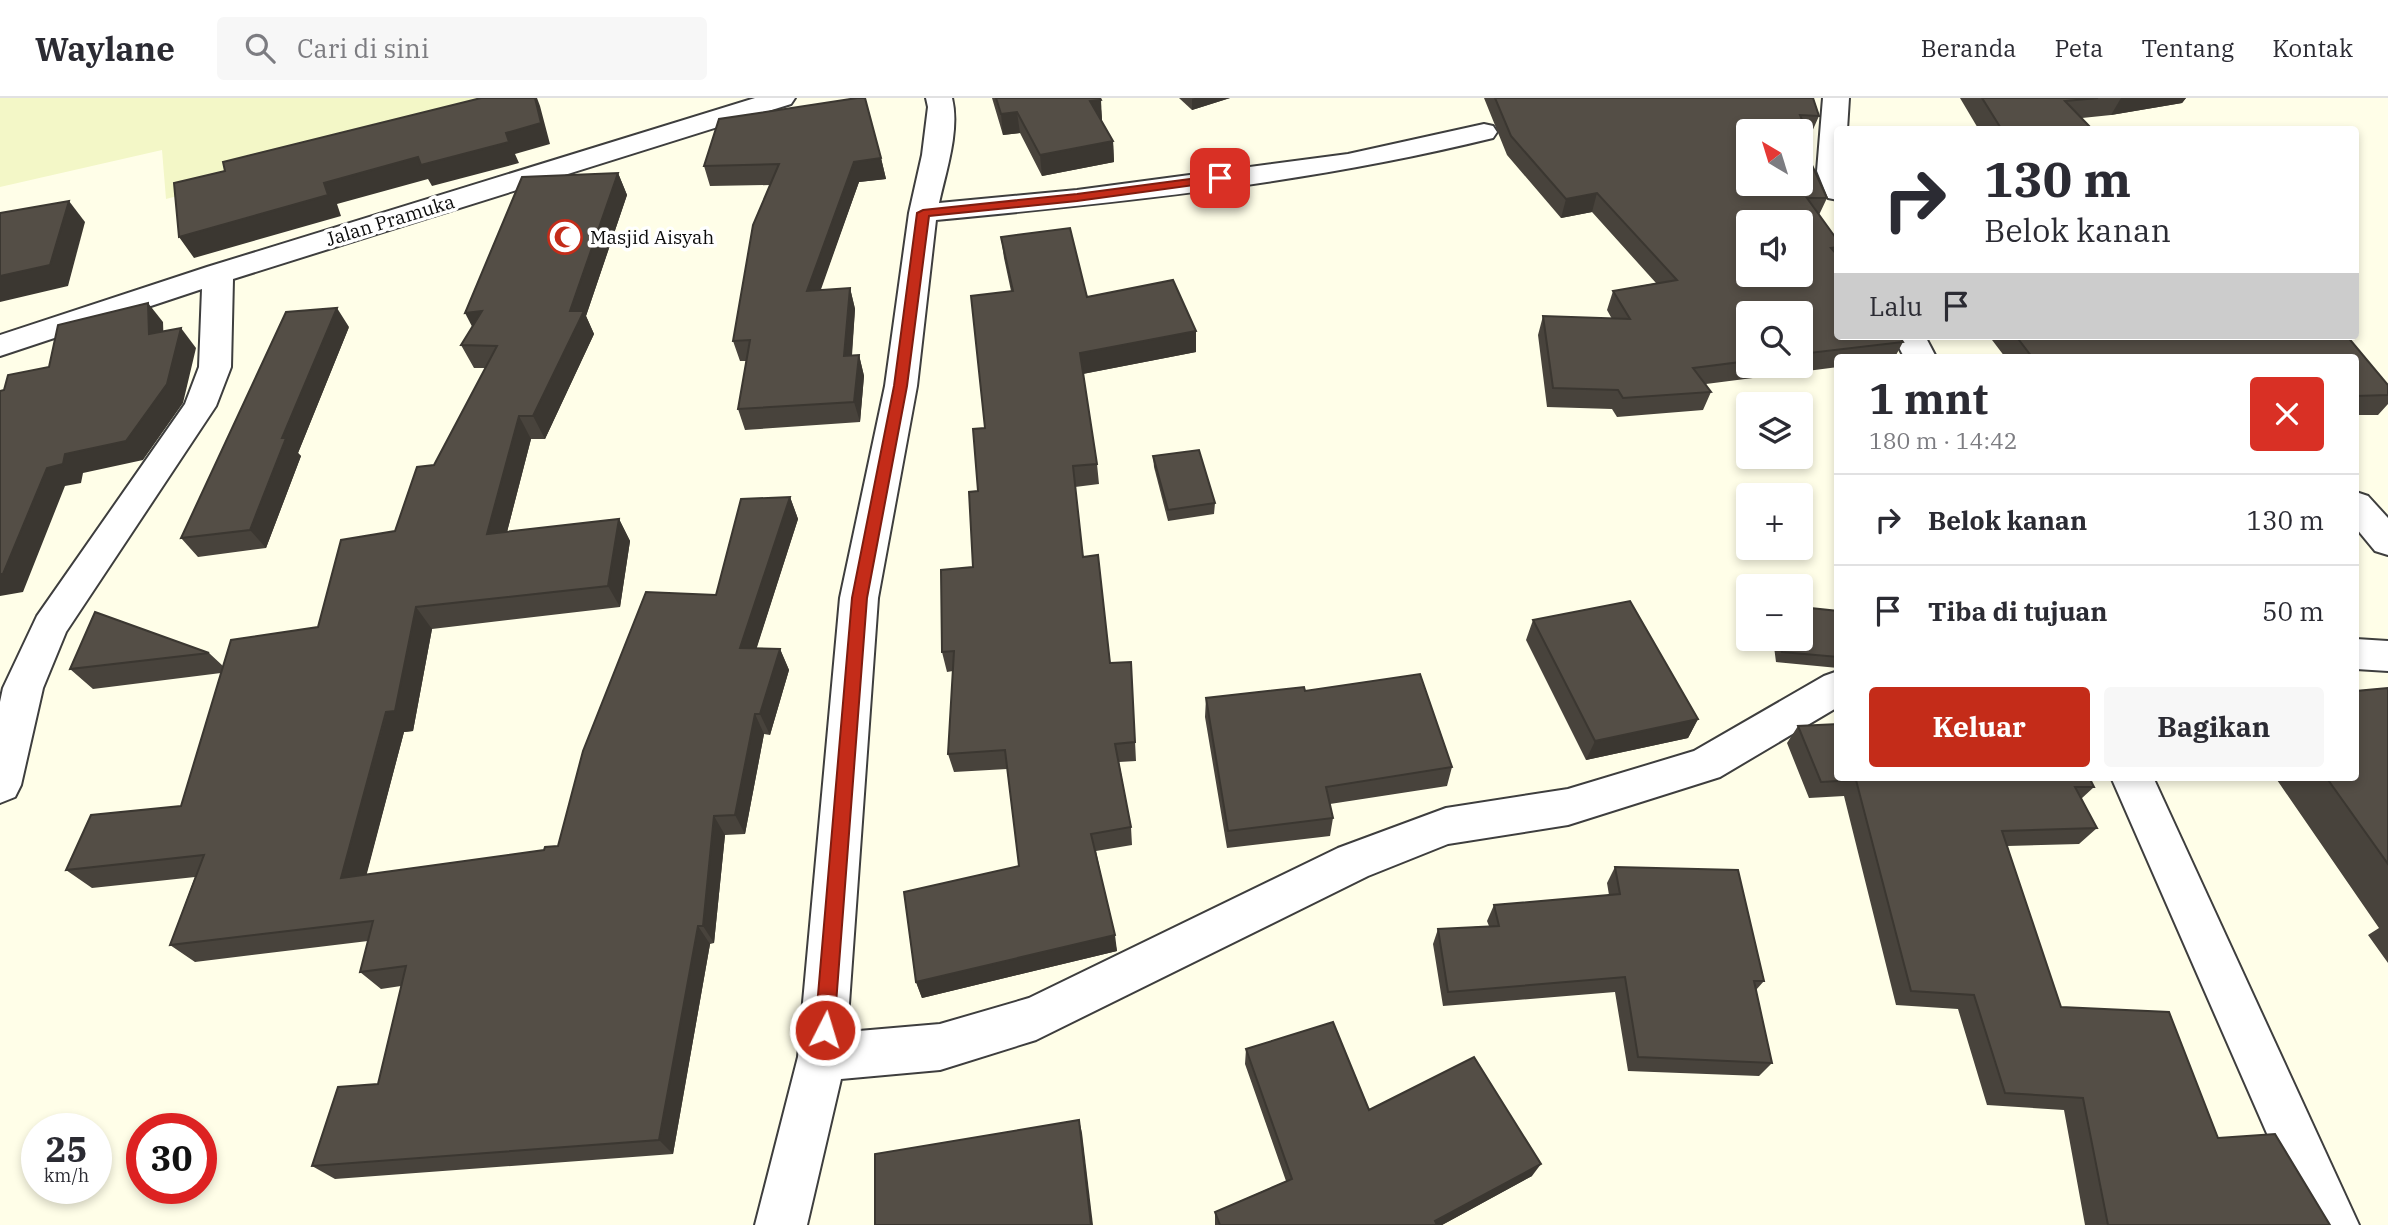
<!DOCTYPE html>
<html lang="id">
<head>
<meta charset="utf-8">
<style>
  :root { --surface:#fff; --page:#f7f7f7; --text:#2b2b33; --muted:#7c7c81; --line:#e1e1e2; --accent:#c42c19 }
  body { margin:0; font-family:"IBM Plex Serif",serif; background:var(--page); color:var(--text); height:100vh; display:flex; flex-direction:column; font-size:26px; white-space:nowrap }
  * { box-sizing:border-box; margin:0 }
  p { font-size:23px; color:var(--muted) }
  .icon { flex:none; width:38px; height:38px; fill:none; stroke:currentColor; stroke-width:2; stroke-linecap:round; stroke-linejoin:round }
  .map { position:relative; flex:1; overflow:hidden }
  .details { position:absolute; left:1834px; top:256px; width:525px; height:427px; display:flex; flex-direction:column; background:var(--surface); border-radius:7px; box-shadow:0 4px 10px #0003 }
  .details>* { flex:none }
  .guide { position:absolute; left:1834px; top:28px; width:525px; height:214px; border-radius:7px; box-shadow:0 4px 10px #0003; background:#fff; color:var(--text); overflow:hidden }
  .needle { width:46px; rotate:322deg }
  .controls { position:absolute; left:1736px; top:21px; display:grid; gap:14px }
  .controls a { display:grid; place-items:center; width:77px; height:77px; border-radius:7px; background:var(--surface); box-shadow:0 4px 10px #0003; font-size:35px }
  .speed { position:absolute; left:21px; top:1015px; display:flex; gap:14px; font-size:35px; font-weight:700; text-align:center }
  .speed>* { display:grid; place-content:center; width:91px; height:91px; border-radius:50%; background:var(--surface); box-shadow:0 4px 10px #0003; line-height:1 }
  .speed small { font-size:18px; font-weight:400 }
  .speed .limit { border:10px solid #d22; background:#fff; color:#111 }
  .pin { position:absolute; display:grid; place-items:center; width:60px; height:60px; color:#fff; margin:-30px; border-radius:14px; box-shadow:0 4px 10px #0006 }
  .me { position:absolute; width:77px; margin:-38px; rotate:5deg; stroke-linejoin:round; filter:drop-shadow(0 0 5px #0008) }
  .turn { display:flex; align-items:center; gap:24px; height:147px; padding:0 35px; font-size:32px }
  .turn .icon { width:91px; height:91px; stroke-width:2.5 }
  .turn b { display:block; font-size:49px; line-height:60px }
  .then { display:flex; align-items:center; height:66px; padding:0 35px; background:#0003; gap:14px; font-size:26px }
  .round { display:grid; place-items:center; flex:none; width:74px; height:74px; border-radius:7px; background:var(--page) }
  .headline { display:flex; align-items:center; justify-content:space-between; height:119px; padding:0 35px }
  h1 { font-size:42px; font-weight:700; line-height:52px }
  .primary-button { display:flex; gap:14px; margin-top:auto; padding:14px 35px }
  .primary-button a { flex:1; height:80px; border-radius:7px; background:var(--accent); color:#fff; font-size:28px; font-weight:700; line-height:80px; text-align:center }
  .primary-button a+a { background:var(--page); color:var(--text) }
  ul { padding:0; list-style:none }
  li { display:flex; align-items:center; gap:21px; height:91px; padding:0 35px; border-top:2px solid var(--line) }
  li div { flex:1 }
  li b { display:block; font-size:26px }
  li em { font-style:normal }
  header { display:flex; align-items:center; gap:42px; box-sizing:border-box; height:98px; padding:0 35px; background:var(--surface); border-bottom:2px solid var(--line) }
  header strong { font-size:33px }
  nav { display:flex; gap:38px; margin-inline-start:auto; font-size:24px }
  .search { width:490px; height:63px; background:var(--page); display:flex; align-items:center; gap:18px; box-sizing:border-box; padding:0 24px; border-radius:7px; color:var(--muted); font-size:26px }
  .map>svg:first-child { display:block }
  .farmland { fill:#f3f7c7 }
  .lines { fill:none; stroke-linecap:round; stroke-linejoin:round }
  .minor-casing { stroke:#3e3e3e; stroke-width:4 }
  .minor { fill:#fff; fill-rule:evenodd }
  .wall { fill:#48433c; fill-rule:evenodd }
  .shaded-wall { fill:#3b3731 }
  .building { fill:#544e46; stroke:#3b3731; stroke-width:2; fill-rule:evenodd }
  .route { fill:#c42c19; stroke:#7f1d10; stroke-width:2 }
  .labels { text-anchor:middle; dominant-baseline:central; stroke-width:7; stroke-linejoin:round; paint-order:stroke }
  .far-street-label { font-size:19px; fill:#0b0b0b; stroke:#fff }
  .far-poi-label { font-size:19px; fill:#0b0b0b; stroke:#fff; text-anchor:start }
</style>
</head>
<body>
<header>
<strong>Waylane</strong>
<div class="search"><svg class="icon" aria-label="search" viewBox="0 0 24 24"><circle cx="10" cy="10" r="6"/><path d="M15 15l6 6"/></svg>Cari di sini</div>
<nav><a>Beranda</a><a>Peta</a><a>Tentang</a><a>Kontak</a></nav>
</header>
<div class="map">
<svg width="2388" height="1127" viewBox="0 0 2388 1127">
  <rect width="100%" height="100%" fill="#fffee8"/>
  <!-- farmland -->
  <path class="farmland" d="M0,0H518L521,7L166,101L162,52L0,89Z"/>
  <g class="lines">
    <!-- minor casing -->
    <g class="minor-casing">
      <g id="minor">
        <path d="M755,0H795L791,6L233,181L231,269L216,308L66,534L43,590L21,687L15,699L0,705V604L3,590L37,518L185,306L199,269L202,191L0,258V237L207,169Z"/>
        <path d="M926,0H952C960,32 946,73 939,105L1077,92L1348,56L1484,26L1493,28L1497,34L1493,40C1311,85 1123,104 936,122L917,288L878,500L847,934L940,926L1029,900L1338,750L1446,710L1568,691L1694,653L1824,578L1838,573V609L1720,679L1568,727L1448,746L1368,778L1036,942L940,972L841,981L807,1127H755L798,959L840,500L885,288L909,115L922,57L928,9Z"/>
        <path d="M1823,0H1849L1847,32H1838V102L1828,100L1817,73Z"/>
        <path d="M1893,238H1925L1936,259H1904Z"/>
        <path d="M2356,394L2368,398L2388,420V457L2375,453L2356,430Z"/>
        <path d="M2356,541L2388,543V573L2356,571Z"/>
        <path d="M2111,679H2153L2359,1127H2307Z"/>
      </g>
    </g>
    <!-- minor -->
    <use href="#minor" class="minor"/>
  </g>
  <!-- wall -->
  <g class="wall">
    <path d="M992,0H1100L1102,22L1101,23L1113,43L1114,64L1042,78L1020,35L1003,37Z"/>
    <path d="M1179,0H1230L1192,12Z"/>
    <path d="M1484,0H1813L1819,18L1811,36H1808L1809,39L1804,51L1827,100L1819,117L1838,143V238L1903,244L1895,259H1838V269L1706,286L1711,294L1703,312L1617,319L1612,311L1547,309L1538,237L1543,218L1612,221L1607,212L1613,193L1656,185L1592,114L1561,120L1507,57ZM1801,33V86H1748ZM1748,215H1801V268H1748Z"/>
    <path d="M1960,0H2186L2182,5L2111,17L2082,20L2093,32H1979Z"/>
    <path d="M881,60L886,81L859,84L820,192L850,190L855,211L852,258L859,257L864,278L860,324L745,332L738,311L746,263H740L733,243L770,87L710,88L704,68Z"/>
    <path d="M618,75L627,97L586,218L594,236L545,341H531L507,434L619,421L630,443L620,509L432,531L413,633L404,634L366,777L544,752L558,748L716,497L790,399L798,421L756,551H780L789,572L770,637L764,636L745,736L725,737L714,845L710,846L673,1056L335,1081L312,1068L378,986L401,888L381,891L360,874L368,843L195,864L170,847L195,779L92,790L66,772L181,708L221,575L93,591L70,571L209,555L223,568L318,529L395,433L434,367L486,270H474L461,247Z"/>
    <path d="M1001,139L1087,199L1196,254L1083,276L1097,366L1099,386L1075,389L1083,459L1110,565L1132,583L1136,663L1119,664L1131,729L1132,747L1096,753L1117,853L922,900L916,884L1019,768L1007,671L954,674L948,656L953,573L947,574L942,554L973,469L978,393L985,330L1011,193L1004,160Z"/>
    <path d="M349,229L298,355L301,358L266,450L198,459L181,440Z"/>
    <path d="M1989,238H2347L2388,287V306L2378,317H2356V259H2005Z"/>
    <path d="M1153,358L1215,405L1214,416L1168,423L1154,369Z"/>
    <path d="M1838,513V570L1776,564L1773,541H1801Z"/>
    <path d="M1533,522L1698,621L1688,640L1586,662L1526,542Z"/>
    <path d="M2388,590V865L2368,837L2379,830L2275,679H2356Z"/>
    <path d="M1305,593L1452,669L1447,688L1330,706L1333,720L1330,738L1227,750L1205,619L1206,600Z"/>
    <path d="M1798,628L2094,689L2081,701L2097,730L2079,746L2007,748L2061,909L2218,1040L2330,1127H2085L2064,1012L1987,1007L1958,911L1896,907L1844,698L1809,700L1787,645Z"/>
    <path d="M1615,769L1764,883L1756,892L1772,965L1759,978L1628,973L1615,894L1443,908L1433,846L1438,831L1489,828L1487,823L1494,807L1609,797L1607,785Z"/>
    <path d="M1246,951L1369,1012L1532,1078L1442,1127H1215V1114L1286,1083L1245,966Z"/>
  </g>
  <!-- shaded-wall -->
  <g class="shaded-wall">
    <path d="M535,0H537L540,8L550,46L515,56L519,65L432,88L428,81L337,106L341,118L194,160L179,139L324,85L506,35Z"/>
    <path d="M1195,0H1230L1192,12V1Z"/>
    <path d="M2121,0H2186L2182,5L2111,17Z"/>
    <path d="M1101,2L1102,22L1091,24L1090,3Z"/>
    <path d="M1017,14L1020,35L1003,37L1001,16Z"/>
    <path d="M1113,43L1114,64L1042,78L1040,57Z"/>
    <path d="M881,60L886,81L859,84L813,214L807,193L854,64Z"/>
    <path d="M618,75L627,97L586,218L594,236L545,341L533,318Z"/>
    <path d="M1597,95L1592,114L1561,120L1566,101Z"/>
    <path d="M69,103L85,124L68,188L0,204V178Z"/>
    <path d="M850,190L855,211L850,279L844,258Z"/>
    <path d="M148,205L163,224L164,255L149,236Z"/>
    <path d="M337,210L349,229L298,355L301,358L266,450L250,432L282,340Z"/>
    <path d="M482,213L477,238L465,215Z"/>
    <path d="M181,230L196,250L183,305L143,362L83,375L81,385L65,388L23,494L0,498V476L47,370L65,356Z"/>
    <path d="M1196,233V254L1082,276L1080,255Z"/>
    <path d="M859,257L864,278L860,324L854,304Z"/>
    <path d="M519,318L531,341L501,457L487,436Z"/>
    <path d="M790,399L798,421L750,571L740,550Z"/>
    <path d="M619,421L630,443L620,509L608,488Z"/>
    <path d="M416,509L432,531L413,633L404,634L361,798L341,780Z"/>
    <path d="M780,551L789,572L770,637L760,616Z"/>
    <path d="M755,616L764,636L745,736L735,717Z"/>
    <path d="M1698,621L1688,640L1586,662L1595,643Z"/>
    <path d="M714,718L725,737L714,845L703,828Z"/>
    <path d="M698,828L710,846L673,1056L659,1042Z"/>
    <path d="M1115,837L1117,853L922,900L916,884Z"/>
    <path d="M1079,1022L1082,1035L1093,1127H1091Z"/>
    <path d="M1541,1066L1532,1078L1442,1127H1433L1435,1123Z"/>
  </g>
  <!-- building -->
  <g class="building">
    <path d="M481,0H535L541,25L506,35L509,44L421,67L418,59L324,85L328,97L179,139L174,85L225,73L223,64Z"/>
    <path d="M857,0H865L881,60L854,64L807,193L850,190L844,258L859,257L854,304L738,311L750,242L733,243L753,127L779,66L704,68L719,21Z"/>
    <path d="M996,0H1100L1101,2L1090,3L1113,43L1040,57L1017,14L1001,16Z"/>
    <path d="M1495,0H1813L1819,18L1800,17L1809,39L1801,38V33H1748V86H1801V43L1827,100H1807L1838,143V149L1831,150L1838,158V238H1899L1903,244L1801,256V215H1748V263L1693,270L1711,294L1623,300L1618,292L1553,290L1543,218L1630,221L1613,193L1677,182L1597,95L1566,101L1511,38ZM1748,124H1801V177H1748Z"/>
    <path d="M1982,0H2098L2065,3L2093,32H2002Z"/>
    <path d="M618,75L570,213H584L533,318H519L487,436L619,421L608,488L416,509L395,613L386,614L341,780L544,752L545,749L558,748L583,653L646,494L716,497L741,401L790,399L740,550L780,551L760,616H755L735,717L714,718L703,828H698L659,1042L312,1068L338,989L378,986L406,868L360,874L373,823L170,847L204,757L66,772L91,717L181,708L231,542L318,529L341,442L395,433L417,369L434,367L497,248L461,247L482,213L465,215L522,79Z"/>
    <path d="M69,103L50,167L0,178V115Z"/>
    <path d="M1070,130L1087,199L1173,182L1196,233L1080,255L1097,366L1073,368L1083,459L1098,457L1110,565L1131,564L1135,644L1115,646L1131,729L1091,736L1115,837L916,884L904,794L1019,768L1005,652L948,656L954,553L942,554L941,472L973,469L969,394L978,393L973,331L985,330L971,198L1013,193L1001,139Z"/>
    <path d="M148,205L149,236L181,230L167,286L126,343L65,356L63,366L47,370L3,476H0V293L4,292L8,277L49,269L58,227Z"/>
    <path d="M337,210L282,340H286L250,432L181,440L286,214Z"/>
    <path d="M2016,238H2347L2388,287V297L2356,298V259H2032Z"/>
    <path d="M1199,352L1215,405L1168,412L1153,358Z"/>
    <path d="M1630,503L1698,621L1595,643L1533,522Z"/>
    <path d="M1801,509L1838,513V559L1782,554L1780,541H1801Z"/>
    <path d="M95,514L209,555L70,571Z"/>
    <path d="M1420,576L1452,669L1326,689L1333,720L1228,733L1206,600L1304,589L1305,593Z"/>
    <path d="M2388,590V766L2326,679H2356V593Z"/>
    <path d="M1838,626V679H2089L2094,689H2075L2097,730L2002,733L2061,909L2169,914L2218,1040L2275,1036L2330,1127H2108L2083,1000L2005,995L1974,897L1911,893L1856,682L1821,684L1798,628Z"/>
    <path d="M1615,769L1738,772L1764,883H1754L1772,965L1638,959L1625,879L1448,894L1438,831L1499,828L1494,807L1620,796Z"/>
    <path d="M1333,924L1369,1012L1474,959L1541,1066L1435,1123L1437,1127H1220L1215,1114L1292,1081L1246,951Z"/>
    <path d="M1079,1022L1091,1127H875V1056Z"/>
  </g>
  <!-- route -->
  <path class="route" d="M1220,77L1224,78V83L1077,103L929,118L907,288L867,500L834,932L831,938L825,941L818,938L815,932L852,500L894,288L917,115L923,112L1077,96Z"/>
  <!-- icons -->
  <defs>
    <g id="mosque-ring" transform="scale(1.75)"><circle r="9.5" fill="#fff" stroke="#c42c19" stroke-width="1.5"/><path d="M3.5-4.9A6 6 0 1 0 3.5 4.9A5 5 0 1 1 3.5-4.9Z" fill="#c42c19"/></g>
  </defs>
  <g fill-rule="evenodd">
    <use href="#mosque-ring" x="565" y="139"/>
  </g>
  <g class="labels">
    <!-- far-street labels -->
    <g class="far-street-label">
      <text transform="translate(390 122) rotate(-17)">Jalan Pramuka</text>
    </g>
    <!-- far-poi labels -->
    <g class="far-poi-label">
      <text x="590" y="139">Masjid Aisyah</text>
    </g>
  </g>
</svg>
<div class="controls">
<a><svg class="needle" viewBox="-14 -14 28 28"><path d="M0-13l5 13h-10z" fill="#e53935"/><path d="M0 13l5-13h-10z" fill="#7c7c81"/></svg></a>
<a><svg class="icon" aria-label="sound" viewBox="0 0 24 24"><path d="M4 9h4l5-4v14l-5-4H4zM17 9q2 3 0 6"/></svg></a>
<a><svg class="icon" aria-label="search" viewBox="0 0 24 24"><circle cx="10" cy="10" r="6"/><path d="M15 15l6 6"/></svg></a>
<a><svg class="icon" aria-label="layers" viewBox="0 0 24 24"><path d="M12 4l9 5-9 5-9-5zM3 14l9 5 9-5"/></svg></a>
<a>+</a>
<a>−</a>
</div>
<div class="speed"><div>25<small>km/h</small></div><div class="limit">30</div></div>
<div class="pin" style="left:1220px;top:80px;background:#d93025"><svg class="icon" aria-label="arrive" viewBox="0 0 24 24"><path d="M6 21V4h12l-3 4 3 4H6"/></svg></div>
<svg class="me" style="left:825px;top:932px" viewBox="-20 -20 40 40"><circle r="17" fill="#c42c19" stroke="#fff" stroke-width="3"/><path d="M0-11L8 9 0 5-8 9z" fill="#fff"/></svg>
<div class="guide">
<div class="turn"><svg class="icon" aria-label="right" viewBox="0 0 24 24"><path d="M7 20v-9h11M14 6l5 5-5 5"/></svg><div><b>130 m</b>Belok kanan</div></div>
<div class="then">Lalu<svg class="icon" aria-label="arrive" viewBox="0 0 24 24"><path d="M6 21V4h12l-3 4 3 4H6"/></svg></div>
</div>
<section class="details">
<div class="headline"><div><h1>1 mnt</h1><p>180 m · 14:42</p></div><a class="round" style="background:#d93025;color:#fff"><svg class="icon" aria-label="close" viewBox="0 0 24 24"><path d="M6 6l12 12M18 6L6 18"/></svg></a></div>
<ul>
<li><svg class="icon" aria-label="right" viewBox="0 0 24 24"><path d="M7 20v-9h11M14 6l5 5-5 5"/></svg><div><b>Belok kanan</b></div><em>130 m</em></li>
<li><svg class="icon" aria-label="arrive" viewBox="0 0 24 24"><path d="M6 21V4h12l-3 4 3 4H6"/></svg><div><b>Tiba di tujuan</b></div><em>50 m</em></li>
</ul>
<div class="primary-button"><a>Keluar</a><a>Bagikan</a></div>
</section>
</div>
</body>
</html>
